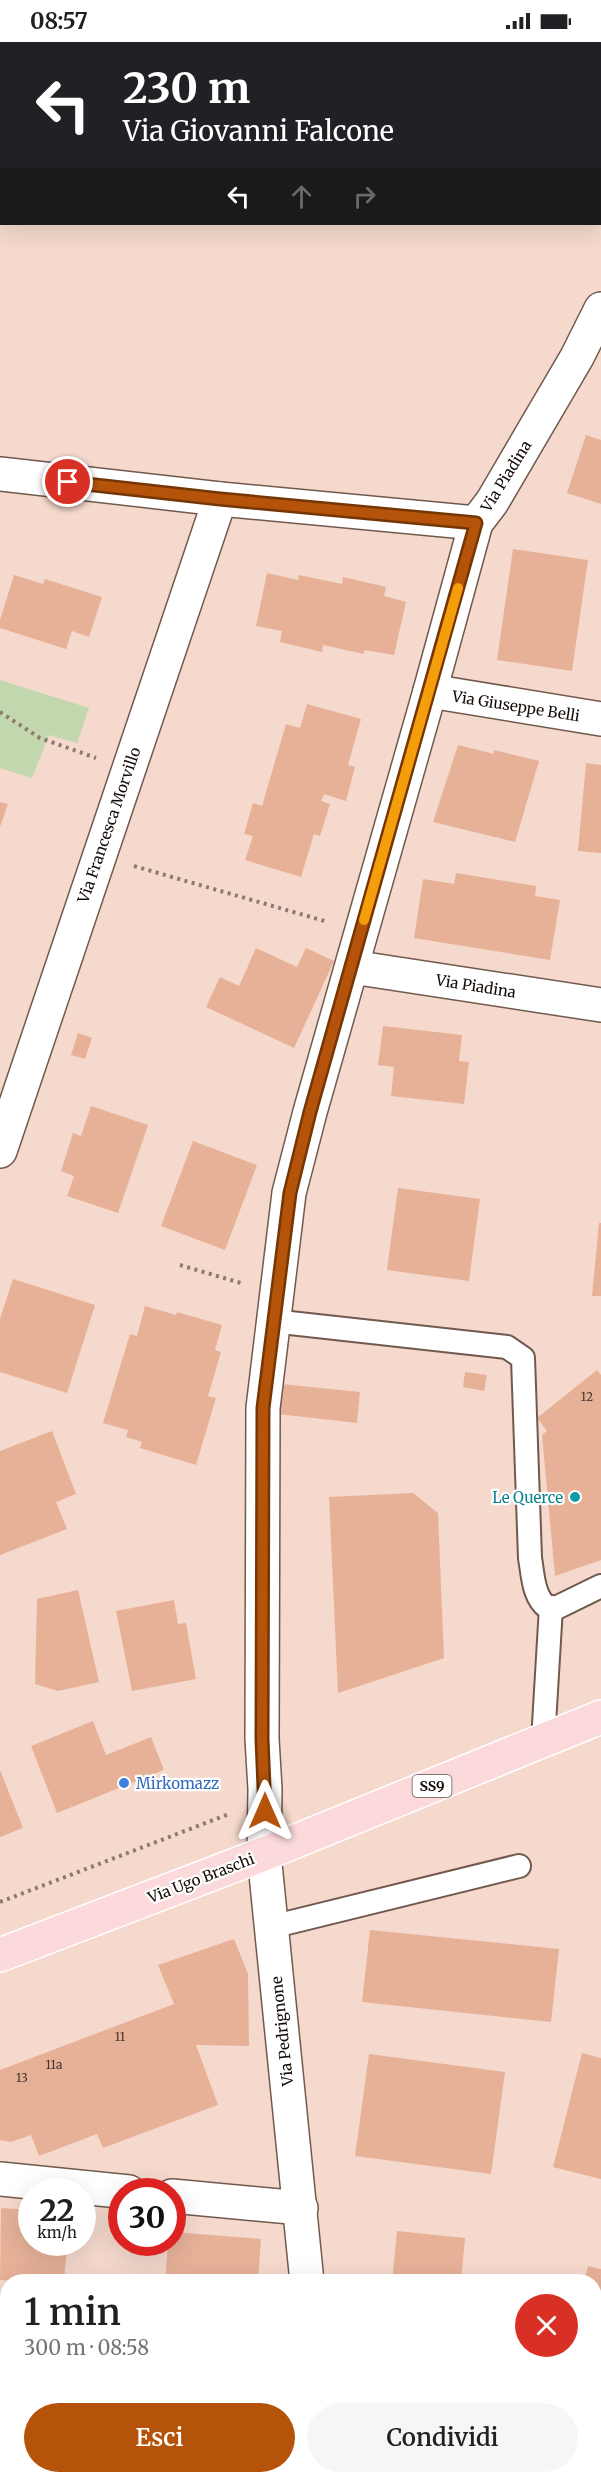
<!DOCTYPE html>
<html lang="it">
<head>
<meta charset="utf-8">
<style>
  :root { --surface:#fff; --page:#f6f6f6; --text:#202124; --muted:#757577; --accent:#b45309 }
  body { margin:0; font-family:Merriweather,serif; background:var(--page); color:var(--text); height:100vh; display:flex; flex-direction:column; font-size:22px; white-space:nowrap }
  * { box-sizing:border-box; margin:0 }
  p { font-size:20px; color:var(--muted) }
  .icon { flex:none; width:33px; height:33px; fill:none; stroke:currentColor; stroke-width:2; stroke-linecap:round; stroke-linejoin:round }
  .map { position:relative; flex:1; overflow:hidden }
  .drawer { position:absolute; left:0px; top:2232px; width:602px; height:210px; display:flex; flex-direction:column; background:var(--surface); border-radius:24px 24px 0 0; box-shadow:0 6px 24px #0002 }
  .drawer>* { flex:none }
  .guide { position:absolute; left:0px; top:0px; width:602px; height:183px; box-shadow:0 6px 24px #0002; background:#202124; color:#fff; overflow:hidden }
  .speed { position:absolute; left:18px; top:2136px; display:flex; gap:12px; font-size:30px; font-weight:700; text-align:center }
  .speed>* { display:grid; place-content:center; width:78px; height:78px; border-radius:50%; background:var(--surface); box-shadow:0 6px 24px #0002; line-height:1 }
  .speed small { font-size:15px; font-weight:400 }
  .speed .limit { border:9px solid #d22; background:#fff; color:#111 }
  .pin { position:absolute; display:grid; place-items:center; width:51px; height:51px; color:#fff; margin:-26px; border:3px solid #fff; border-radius:50%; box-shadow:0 2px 6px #0007 }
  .me { position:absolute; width:66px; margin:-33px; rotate:0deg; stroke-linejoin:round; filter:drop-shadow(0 0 4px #0008) }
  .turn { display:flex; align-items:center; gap:21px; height:126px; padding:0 24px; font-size:27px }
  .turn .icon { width:78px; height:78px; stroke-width:2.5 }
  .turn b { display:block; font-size:42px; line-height:51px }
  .lanes { display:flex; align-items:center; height:57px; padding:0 24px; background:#0003; justify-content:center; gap:30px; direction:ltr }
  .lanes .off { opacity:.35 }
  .round { display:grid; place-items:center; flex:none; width:63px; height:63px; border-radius:32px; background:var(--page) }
  .headline { display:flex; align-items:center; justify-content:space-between; height:102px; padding:0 24px }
  h1 { font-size:36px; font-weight:600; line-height:45px }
  .primary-button { display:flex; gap:12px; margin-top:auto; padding:12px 24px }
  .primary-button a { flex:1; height:69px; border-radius:36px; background:var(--accent); color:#fff; font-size:24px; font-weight:600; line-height:69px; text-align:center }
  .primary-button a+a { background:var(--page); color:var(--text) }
  .status { display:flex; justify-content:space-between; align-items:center; height:42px; padding:0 30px; background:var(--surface); direction:ltr }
  .status svg { height:16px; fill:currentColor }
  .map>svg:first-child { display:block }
  .green { fill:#c2d7ad }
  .building { fill:#e7b198 }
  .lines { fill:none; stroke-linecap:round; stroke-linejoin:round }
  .service-casing { stroke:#71594e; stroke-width:26 }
  .minor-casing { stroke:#71594e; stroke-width:36 }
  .primary-casing { stroke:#fff; stroke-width:36 }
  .path { stroke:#8c7971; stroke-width:4; stroke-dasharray:3 4.5; stroke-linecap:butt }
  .service { stroke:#fff; stroke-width:22 }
  .minor { stroke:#fff; stroke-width:33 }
  .primary { stroke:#fcdadc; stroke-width:33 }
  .route-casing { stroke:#753606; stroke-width:15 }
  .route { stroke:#b45309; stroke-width:10 }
  .slow { stroke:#f59e0b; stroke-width:10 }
  .culture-dot { fill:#0f9aa8; stroke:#fff; stroke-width:2 }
  .shop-dot { fill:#3f7fe0; stroke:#fff; stroke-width:2 }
  .labels { text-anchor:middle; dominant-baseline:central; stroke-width:4.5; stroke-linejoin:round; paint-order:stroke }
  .number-label { font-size:12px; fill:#4a362d }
  .shield { fill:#fff; stroke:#5c5653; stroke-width:1.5 }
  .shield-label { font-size:14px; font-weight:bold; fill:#160d09 }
  .street-label { font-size:15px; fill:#160d09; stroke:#fff }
  .culture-label { font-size:15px; fill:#0d838f; stroke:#fff; text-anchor:end }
  .shop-label { font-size:15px; fill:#366cbe; stroke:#fff; text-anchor:start }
</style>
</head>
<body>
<div class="status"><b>08:57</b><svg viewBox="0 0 49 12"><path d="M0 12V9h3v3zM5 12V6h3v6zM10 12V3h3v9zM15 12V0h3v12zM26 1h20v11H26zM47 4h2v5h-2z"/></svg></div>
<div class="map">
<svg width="601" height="2442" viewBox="0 0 601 2442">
  <rect width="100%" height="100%" fill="#f5d9cd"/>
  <!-- green -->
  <path class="green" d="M0,638L89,666L77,701L49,693L32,736L0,726Z"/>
  <!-- building -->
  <g class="building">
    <path d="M586,393L601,398V462L567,451Z"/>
    <path d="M513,507L588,518L572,629L497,618Z"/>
    <path d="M267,531L298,538L299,533L342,542L343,535L386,545L384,554L406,560L394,613L364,608V612L323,603L322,610L280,600L282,589L256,584Z"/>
    <path d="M14,533L43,542L45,537L102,555L89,595L72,589L66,607L0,586V578Z"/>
    <path d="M307,662L361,677L348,723L355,725L346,759L324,752L321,759L330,762L320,794L314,792L301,835L245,818L253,794L244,792L253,761L262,764L286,682L300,686Z"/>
    <path d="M458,703L494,712V708L539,719L515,800L433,780Z"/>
    <path d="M586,721L601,723V811L578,809Z"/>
    <path d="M0,760L8,762L0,785Z"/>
    <path d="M456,831L536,844L535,854L560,858L550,918L414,896L423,837L454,842Z"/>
    <path d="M256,906L297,925L306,906L334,919L294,1006L206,965L220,935L239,944Z"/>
    <path d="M383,984L462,993L459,1019L469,1020L464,1062L391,1054L394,1025L378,1023Z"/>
    <path d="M78,991L92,996L85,1017L71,1013Z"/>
    <path d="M91,1064L148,1083L118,1171L67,1154L74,1134L61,1129L73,1091L81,1094Z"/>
    <path d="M193,1099L257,1123L225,1208L161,1184Z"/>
    <path d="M398,1146L480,1157L469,1239L387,1228Z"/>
    <path d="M599,1181H601V1254H592Z"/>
    <path d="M13,1237L95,1263L67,1351L0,1330V1277Z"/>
    <path d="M145,1264L176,1273L177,1270L222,1283L215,1308L221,1310L208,1354L216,1356L196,1423L140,1406L142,1400L126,1395L128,1388L103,1381L130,1292L137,1294Z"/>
    <path d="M597,1328L601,1333V1518L555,1534L542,1393L547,1389L537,1376Z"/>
    <path d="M465,1330L487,1333L484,1349L463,1345Z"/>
    <path d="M281,1342L360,1350L357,1381L278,1372Z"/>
    <path d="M52,1389L76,1452L56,1460L67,1487L0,1513V1409Z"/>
    <path d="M413,1451L438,1471L444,1616L338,1651L329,1455Z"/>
    <path d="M78,1548L99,1640L58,1649L35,1642L37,1557Z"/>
    <path d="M174,1558L178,1582L186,1581L196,1637L132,1649L116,1569Z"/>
    <path d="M93,1679L106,1713L151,1695L164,1728L57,1771L31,1704Z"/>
    <path d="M0,1728L23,1786L0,1795Z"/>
    <path d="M370,1888L559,1907L551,1980L362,1960Z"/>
    <path d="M234,1897L248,1932L249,2004L196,2003L218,2063L103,2106L97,2092L39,2114L31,2093L11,2100L0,2098V2028L174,1962L158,1923Z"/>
    <path d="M582,2011L601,2016V2137L553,2125Z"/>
    <path d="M369,2012L505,2030L491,2132L355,2114Z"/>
    <path d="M1,2166L32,2168V2200H61V2203H67L64,2240L0,2238Z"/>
    <path d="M397,2189L465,2196L461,2240H392Z"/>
    <path d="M172,2190L261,2197L258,2240H165L168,2200H172Z"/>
    <path d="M588,2224L601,2227V2331L594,2330V2240H584Z"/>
    <path d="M0,2275L8,2276V2366L0,2365Z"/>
  </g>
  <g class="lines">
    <!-- service casing -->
    <g class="service-casing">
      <g id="service">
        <path d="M272,1279L507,1305L523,1316L530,1516C533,1533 533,1555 548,1566L558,1565L601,1544"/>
        <path d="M543,1699L551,1565"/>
        <path d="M271,1885L519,1824"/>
      </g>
    </g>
    <!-- minor casing -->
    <g class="minor-casing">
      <g id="minor">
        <path d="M0,432L220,457L476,481"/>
        <path d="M430,649L601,677"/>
        <path d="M352,925L601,963"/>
        <path d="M0,1109L220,457"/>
        <path d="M0,2137L129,2150"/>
        <path d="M172,2154L301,2166"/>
        <path d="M307,2240L264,1812L265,1747L262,1697L263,1366L289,1151L310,1070L430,649L476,481L492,460L577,315L601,267"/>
        <path d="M0,2413L8,2414"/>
        <path d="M247,2434L326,2441"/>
      </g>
    </g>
    <!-- primary casing -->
    <g class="primary-casing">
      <path id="primary" d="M0,1913L264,1812L601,1675"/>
    </g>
    <!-- path -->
    <g class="path">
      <path d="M0,670L40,696L96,716"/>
      <path d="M134,824L328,880"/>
      <path d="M180,1223L241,1241"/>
      <path d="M0,1860L229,1772"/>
    </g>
    <!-- service -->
    <use href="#service" class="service"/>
    <!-- minor -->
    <use href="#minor" class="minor"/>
    <!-- primary -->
    <use href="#primary" class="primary"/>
  </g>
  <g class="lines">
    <!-- route casing -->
    <g class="route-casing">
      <path id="route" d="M68,440L220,457L476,481L310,1070L290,1151L263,1366L262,1697L265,1769"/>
    </g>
    <!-- route -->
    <use href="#route" class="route"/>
    <!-- slow -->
    <path class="slow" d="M364,878L458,546"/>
  </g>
  <!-- markers -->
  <circle class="culture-dot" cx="575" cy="1455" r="6"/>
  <circle class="shop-dot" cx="124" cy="1741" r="6"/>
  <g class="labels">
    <!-- number labels -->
    <g class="number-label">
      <text x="587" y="1354">12</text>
      <text x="120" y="1994">11</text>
      <text x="54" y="2022">11a</text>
      <text x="22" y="2035">13</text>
    </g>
    <!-- shield labels -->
    <rect class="shield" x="412.5" y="1733" width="39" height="22" rx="4.5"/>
    <g class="shield-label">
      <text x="432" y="1744">SS9</text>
    </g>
    <!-- street labels -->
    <g class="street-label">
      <text transform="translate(506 434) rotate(-58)">Via Piadina</text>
      <text transform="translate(516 664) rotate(9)">Via Giuseppe Belli</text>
      <text transform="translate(109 783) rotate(-71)">Via Francesca Morvillo</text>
      <text transform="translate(476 944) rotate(9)">Via Piadina</text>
      <text transform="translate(201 1836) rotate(-21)">Via Ugo Braschi</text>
      <text transform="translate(282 1989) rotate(-96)">Via Pedrignone</text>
    </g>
    <!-- culture labels -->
    <g class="culture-label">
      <text x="563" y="1455">Le Querce</text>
    </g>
    <!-- shop labels -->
    <g class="shop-label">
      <text x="136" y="1741">Mirkomazz</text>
    </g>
  </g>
</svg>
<div class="speed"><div>22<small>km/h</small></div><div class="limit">30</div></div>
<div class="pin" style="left:68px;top:440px;background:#d93025"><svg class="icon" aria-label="arrive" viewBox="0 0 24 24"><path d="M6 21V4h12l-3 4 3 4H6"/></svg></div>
<svg class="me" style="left:265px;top:1769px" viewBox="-20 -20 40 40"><path d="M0-17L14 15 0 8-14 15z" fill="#b45309" stroke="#fff" stroke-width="4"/></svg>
<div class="guide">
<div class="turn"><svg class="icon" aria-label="left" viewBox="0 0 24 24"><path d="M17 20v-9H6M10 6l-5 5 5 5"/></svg><div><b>230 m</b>Via Giovanni Falcone</div></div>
<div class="lanes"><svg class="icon" aria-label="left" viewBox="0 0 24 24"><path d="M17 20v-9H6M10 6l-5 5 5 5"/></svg><svg class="icon off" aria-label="ahead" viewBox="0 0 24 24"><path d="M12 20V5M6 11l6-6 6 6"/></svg><svg class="icon off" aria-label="right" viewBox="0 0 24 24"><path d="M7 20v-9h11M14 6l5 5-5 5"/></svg></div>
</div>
<section class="drawer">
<div class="headline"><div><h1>1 min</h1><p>300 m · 08:58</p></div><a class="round" style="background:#d93025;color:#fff"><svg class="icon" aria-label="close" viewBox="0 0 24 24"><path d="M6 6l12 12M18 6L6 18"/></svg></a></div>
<div class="primary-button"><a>Esci</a><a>Condividi</a></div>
</section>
</div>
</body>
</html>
